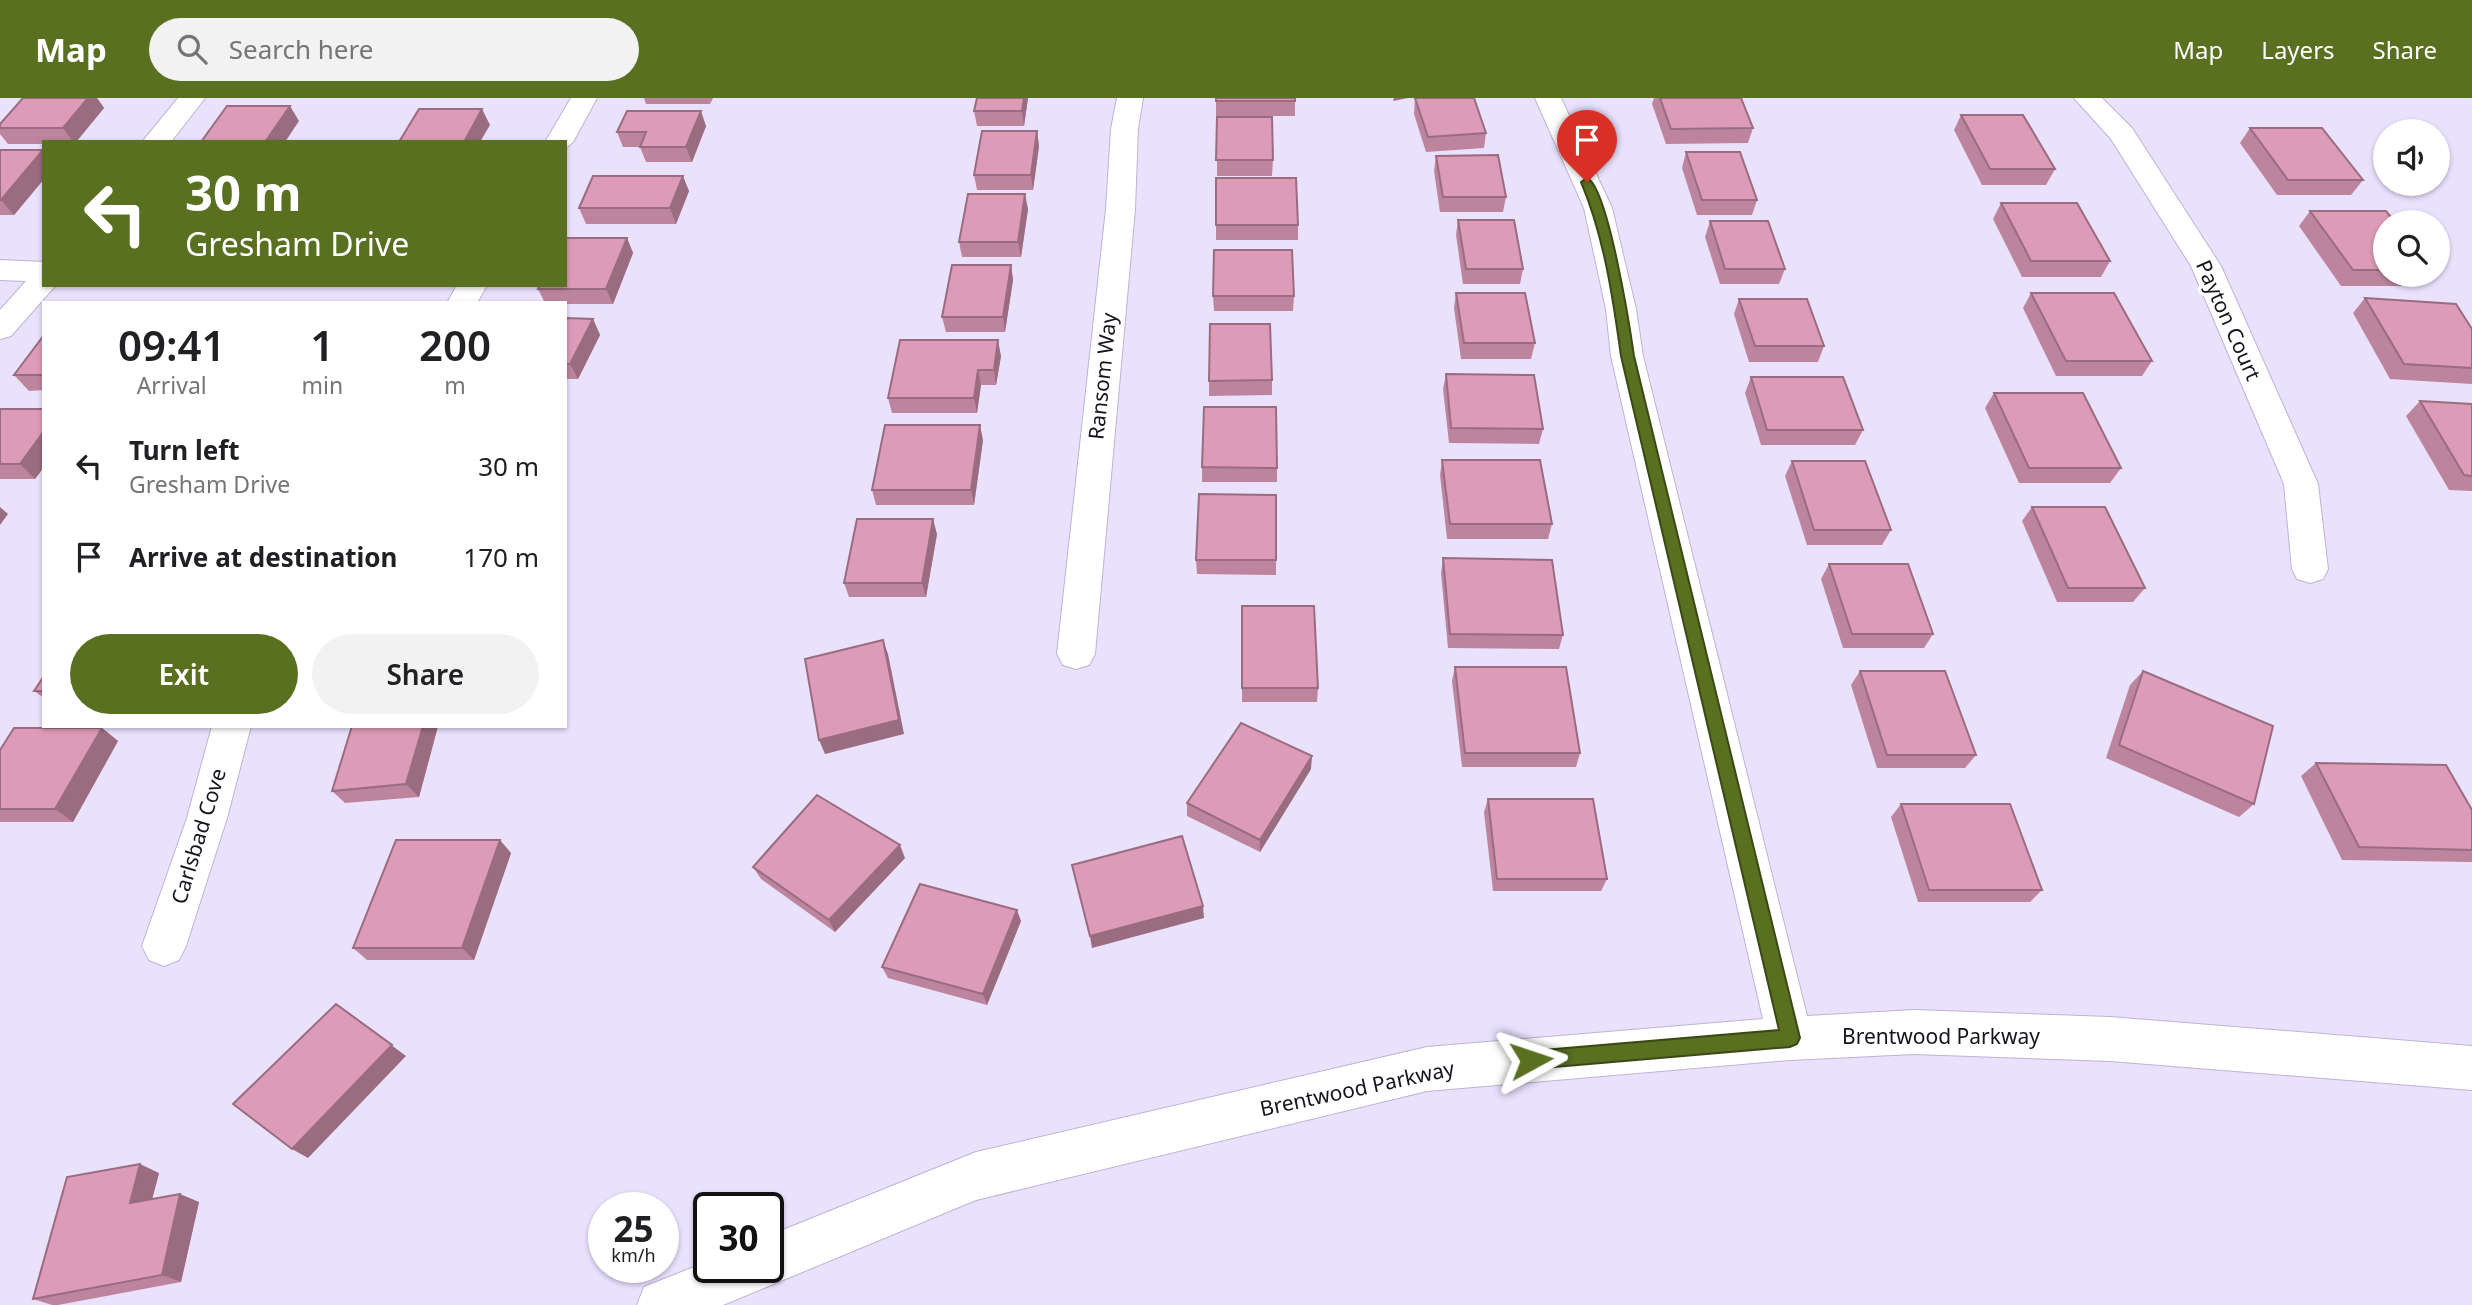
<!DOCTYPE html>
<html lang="en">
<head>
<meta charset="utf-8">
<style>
  :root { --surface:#fff; --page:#f2f2f2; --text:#202124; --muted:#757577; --accent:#597021 }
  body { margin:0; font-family:"Noto Sans",sans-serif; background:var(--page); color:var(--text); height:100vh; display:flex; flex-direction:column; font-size:26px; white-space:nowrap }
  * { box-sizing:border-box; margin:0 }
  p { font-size:23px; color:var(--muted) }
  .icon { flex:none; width:38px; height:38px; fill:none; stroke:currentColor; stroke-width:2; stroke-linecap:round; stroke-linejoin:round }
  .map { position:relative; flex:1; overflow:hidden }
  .panel { position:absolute; left:42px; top:203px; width:525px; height:427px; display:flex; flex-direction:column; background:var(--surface); border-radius:0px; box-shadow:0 2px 5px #0004 }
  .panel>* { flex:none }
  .banner { position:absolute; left:42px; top:42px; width:525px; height:147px; border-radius:0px; box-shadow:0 2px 5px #0004; background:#597021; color:#fff; overflow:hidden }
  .buttons { position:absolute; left:2373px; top:21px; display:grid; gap:14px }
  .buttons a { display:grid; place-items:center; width:77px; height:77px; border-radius:50%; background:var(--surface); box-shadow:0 2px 5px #0004; font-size:35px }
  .speed { position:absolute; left:588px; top:1094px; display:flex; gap:14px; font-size:35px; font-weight:700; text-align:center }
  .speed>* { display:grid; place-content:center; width:91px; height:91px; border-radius:50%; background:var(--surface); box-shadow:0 2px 5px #0004; line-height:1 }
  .speed small { font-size:18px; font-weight:400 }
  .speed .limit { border:4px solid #111; border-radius:10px; background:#fff; color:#111 }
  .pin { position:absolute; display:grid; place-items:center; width:60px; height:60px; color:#fff; margin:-72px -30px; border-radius:50% 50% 50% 0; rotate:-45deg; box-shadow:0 0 7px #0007 }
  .pin .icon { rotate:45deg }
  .me { position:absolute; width:77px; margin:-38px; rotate:85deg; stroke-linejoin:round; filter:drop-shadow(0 0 5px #0008) }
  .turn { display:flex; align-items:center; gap:24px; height:147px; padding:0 28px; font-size:32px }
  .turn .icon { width:91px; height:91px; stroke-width:2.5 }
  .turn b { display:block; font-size:49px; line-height:60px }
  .eta { display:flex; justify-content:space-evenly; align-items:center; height:119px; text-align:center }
  .eta b { font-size:42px; font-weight:600; line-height:49px }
  .action { display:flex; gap:14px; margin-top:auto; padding:14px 28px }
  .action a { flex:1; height:80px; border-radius:42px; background:var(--accent); color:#fff; font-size:28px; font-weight:600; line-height:80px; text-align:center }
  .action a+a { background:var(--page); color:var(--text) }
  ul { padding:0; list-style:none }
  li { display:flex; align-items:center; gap:21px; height:91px; padding:0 28px }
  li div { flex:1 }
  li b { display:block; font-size:26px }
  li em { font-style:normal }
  header { display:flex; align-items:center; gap:42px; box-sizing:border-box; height:98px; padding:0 35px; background:var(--accent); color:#fff }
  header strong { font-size:33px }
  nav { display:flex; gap:38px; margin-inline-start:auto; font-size:24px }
  .search { width:490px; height:63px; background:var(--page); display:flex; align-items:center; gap:18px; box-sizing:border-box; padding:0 24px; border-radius:38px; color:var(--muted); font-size:26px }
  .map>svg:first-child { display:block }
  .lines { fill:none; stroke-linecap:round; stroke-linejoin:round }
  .minor-casing { stroke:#beb3d5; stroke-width:2 }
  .minor { fill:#fff; fill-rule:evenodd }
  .wall { fill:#bd859d }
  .shaded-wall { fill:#9a6c7f }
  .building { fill:#dc9bb6; stroke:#9a6c7f; stroke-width:2 }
  .route { fill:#597021; stroke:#3a4915; stroke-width:2 }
  .labels { text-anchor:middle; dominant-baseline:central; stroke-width:7; stroke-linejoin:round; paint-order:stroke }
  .street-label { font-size:21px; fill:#17121e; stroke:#fff }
</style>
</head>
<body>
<header>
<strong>Map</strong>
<div class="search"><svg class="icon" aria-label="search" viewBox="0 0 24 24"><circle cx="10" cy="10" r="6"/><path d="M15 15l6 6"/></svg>Search here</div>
<nav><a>Map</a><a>Layers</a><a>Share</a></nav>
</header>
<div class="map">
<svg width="2472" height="1207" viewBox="0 0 2472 1207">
  <rect width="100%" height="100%" fill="#eae1fd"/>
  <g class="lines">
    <!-- minor casing -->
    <g class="minor-casing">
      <g id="minor">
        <path d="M178,0H205L171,44H142Z"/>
        <path d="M571,0H597L573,44L565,51V44H545Z"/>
        <path d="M1117,0H1143L1138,31L1135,111L1095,556L1089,567L1076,571L1063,567L1057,556L1106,111L1111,31Z"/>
        <path d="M1535,0H1561L1612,110L1636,211L1643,258L1807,918L1914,912L2110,919L2472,948V992L2110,963L1914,956L1790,962L1427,993L976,1102L723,1207H637L644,1189L709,1163V1169H768V1138L976,1054L1427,949L1763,921L1611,258L1606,211L1584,110Z"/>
        <path d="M2074,0H2102L2132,30L2221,168L2318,386L2328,471L2323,481L2310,485L2297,481L2292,471L2284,386L2191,168L2111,41Z"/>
        <path d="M0,162L44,164V187H56L11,238L0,241V212L26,183L0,182Z"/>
        <path d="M457,187H487L477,205H447Z"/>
        <path d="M212,628H251L227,720L186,848L179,862L164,868L149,862L142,848L187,720Z"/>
      </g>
    </g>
    <!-- minor -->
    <use href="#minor" class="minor"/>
  </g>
  <!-- wall -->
  <g class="wall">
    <path d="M23,0H97L104,10L76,44H44V46H8L0,36V26Z"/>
    <path d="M644,0H713L710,6H646Z"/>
    <path d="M1028,0L1024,28H977L974,13Z"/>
    <rect x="1216" y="0" width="79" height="18"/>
    <path d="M1415,0L1486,35L1484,50L1426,54L1414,16Z"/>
    <path d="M1654,0H1741L1753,30L1748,45L1666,46L1652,6Z"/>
    <path d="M1961,17L2055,71L2046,87H1982L1954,32Z"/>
    <path d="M1217,19L1273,62L1272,78H1217Z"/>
    <path d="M706,28L692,64H646L640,49H623L617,34Z"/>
    <path d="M2250,30L2363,82L2351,97H2277L2240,45Z"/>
    <path d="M1037,33L1039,48L1033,92H977L974,77Z"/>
    <path d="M0,52H43L44,53V81L14,117H0Z"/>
    <path d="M1686,54L1757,102L1752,117H1697L1682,70Z"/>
    <path d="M1436,58L1506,99L1503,114H1440L1434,73Z"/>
    <path d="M1216,80L1298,127V142H1216Z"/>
    <path d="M689,93L676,126H586L579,110Z"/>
    <path d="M2001,105L2110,163L2101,179H2022L1993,121Z"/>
    <path d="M1028,111L1021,159H962L959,144Z"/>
    <path d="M2310,113L2385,124V177H2429L2420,188H2341L2299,128Z"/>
    <path d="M1458,122L1523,171L1520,186H1463L1456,137Z"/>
    <path d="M1710,123L1785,171L1779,186H1720L1705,139Z"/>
    <path d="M627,140L633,155L613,206H565V205H545L538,191Z"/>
    <path d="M1011,167L1013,182L1005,234H946L942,219Z"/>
    <path d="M1456,195L1535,245L1531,261H1461L1454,210Z"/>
    <path d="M2031,195L2152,263L2142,278H2056L2023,210Z"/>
    <path d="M1213,198H1294L1293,213H1214Z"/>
    <path d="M2365,200L2472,231V286L2390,281L2353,215Z"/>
    <path d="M1739,201L1824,248L1818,264H1749L1734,216Z"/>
    <path d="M565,220L593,221L600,237L578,281H565Z"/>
    <path d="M44,237V292L29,293L14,277Z"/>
    <path d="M1001,258L996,287H981L977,315H892L888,300Z"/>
    <path d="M1446,276L1543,331L1539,346L1449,345L1443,291Z"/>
    <path d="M1751,279L1863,332L1855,347H1761L1745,295Z"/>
    <path d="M1272,282V297L1209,298V283Z"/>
    <path d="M1994,295L2121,370L2110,385H2019L1985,310Z"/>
    <path d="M2420,303L2472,306V393L2449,392L2406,318Z"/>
    <path d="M0,311H44V369L35,381H0Z"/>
    <path d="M983,342L974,407H876L872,392Z"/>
    <path d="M1442,362L1552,426L1548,441H1447L1440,377Z"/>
    <path d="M1792,363L1891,432L1882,447H1807L1785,378Z"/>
    <path d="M1202,369L1277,370V384H1202Z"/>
    <path d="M2032,409L2145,490L2133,504H2057L2022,423Z"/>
    <path d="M937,436L926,499H849L844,485Z"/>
    <path d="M1443,460L1563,537L1559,551L1448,550L1441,475Z"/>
    <path d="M1196,462H1276V477L1197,476Z"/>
    <path d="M1829,466L1933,536L1924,550H1843L1821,481Z"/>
    <path d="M1242,508L1318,590L1317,604H1242Z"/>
    <path d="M1455,569L1580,655L1576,669H1462L1452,583Z"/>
    <path d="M1860,573L1976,657L1965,670H1877L1851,587Z"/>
    <path d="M2143,573L2254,706L2239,719L2106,660L2130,587Z"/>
    <path d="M44,578V600L34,593Z"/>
    <path d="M352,628H438L419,699L345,705L332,693Z"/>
    <path d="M102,630L118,643L73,724H0V652Z"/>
    <path d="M2316,665L2472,712V764L2342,762L2301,678Z"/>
    <path d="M1311,671L1260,754L1187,718V705Z"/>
    <path d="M1488,701L1607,781L1601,793H1493L1484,714Z"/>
    <path d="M1901,706L2042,792L2030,804H1918L1891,719Z"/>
    <path d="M511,755L474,862H367L353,850Z"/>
    <path d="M905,760L835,834L761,781L753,769Z"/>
    <path d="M1021,823L987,907L888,880L882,869Z"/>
    <path d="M159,1075L152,1101L199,1104L181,1184L58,1207H52L33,1201Z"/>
  </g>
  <!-- shaded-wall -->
  <g class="shaded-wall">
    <path d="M88,0H97L104,10L76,44H73L63,30Z"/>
    <path d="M1024,0H1028L1024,28L1022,13Z"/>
    <path d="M1394,0H1408L1393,3Z"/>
    <path d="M290,8L299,23L285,44H265Z"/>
    <path d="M482,11L490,27L480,44H464Z"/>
    <path d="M701,13L706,28L692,64L686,49Z"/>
    <path d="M1037,33L1039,48L1033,92L1031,77Z"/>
    <path d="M43,52L44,81L14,117L1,102Z"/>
    <path d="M683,78L689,93L676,126L670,110Z"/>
    <path d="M1025,96L1028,111L1021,159L1018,144Z"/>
    <path d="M627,140L633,155L613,206L606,191Z"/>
    <path d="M1011,167L1013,182L1005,234L1003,219Z"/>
    <path d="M593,221L600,237L578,281L570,266Z"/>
    <path d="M998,242L1001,258L996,287L994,272Z"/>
    <path d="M978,272L981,287L977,315L974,300Z"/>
    <path d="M980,327L983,342L974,407L971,392Z"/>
    <path d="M44,333V369L35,381L20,366Z"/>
    <path d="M0,409L8,416L0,427Z"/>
    <path d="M933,421L937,436L926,499L922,485Z"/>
    <path d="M883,542L888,556L904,636L825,656L819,642Z"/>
    <path d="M423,628H438L419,699L406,686Z"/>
    <path d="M102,630L118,643L73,724L55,711Z"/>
    <path d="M1312,658L1311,671L1260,754V742Z"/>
    <path d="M500,742L511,755L474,862L462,850Z"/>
    <path d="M900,747L905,760L835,834L829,822Z"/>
    <path d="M1203,808L1204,820L1092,850L1090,838Z"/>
    <path d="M1017,812L1021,823L987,907L983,896Z"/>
    <path d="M336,906L406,958L308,1060L292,1051Z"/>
    <path d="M140,1066L159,1075L149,1113L130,1105Z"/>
    <path d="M180,1096L199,1104L181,1184L162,1177Z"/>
  </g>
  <!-- building -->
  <g class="building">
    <path d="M23,0H88L63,30H0V26Z"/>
    <path d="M977,0H1024L1022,13H974Z"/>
    <rect x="1216" y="0" width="79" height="3"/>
    <path d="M1415,0H1474L1486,35L1428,39Z"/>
    <path d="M1660,0H1741L1753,30L1671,31Z"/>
    <path d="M227,8H290L265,44H201Z"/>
    <path d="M419,11H482L464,44H399Z"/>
    <path d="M627,13H701L686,49H640L646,34H617Z"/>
    <path d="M1961,17H2023L2055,71H1990Z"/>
    <path d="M1217,19H1272L1273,62H1216Z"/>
    <path d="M2250,30H2322L2363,82H2288Z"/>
    <path d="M982,33H1037L1031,77H974Z"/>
    <path d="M0,52H43L1,102H0Z"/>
    <path d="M1686,54H1740L1757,102H1702Z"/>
    <path d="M1498,57L1506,99H1443L1436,58Z"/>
    <path d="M593,78H683L670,110H579Z"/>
    <path d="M1216,80H1296L1298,127H1216Z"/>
    <path d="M968,96H1025L1018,144H959Z"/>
    <path d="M2001,105H2077L2110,163H2031Z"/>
    <path d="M2310,113H2386L2395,124H2385V172H2353Z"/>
    <path d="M1458,122H1514L1523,171H1466Z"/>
    <path d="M1710,123H1768L1785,171H1725Z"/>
    <path d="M565,140H627L606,191H538L540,187H565Z"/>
    <path d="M1214,152H1292L1294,198H1213Z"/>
    <path d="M952,167H1011L1003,219H942Z"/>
    <path d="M1456,195H1525L1535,245H1464Z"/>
    <path d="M2031,195H2114L2152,263H2066Z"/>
    <path d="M2365,200L2456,206L2472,231V270L2404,266Z"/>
    <path d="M1739,201H1807L1824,248H1755Z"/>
    <path d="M565,220L593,221L570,266H565Z"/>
    <path d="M1210,226H1270L1272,282L1209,283Z"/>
    <path d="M44,237V277H14Z"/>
    <path d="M900,242H998L994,272H978L974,300H888Z"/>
    <path d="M1446,276L1534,277L1543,331L1451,330Z"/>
    <path d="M1751,279H1843L1863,332H1767Z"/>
    <path d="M1994,295H2083L2121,370H2029Z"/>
    <path d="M2420,303L2472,306V378L2464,377Z"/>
    <path d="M1204,309H1276L1277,370L1202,369Z"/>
    <path d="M0,311H44V333L20,366H0Z"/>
    <path d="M885,327H980L971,392H872Z"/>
    <path d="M1442,362H1540L1552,426H1450Z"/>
    <path d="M1792,363H1865L1891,432H1814Z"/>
    <path d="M1199,396L1276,397V462H1196Z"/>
    <path d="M2032,409H2105L2145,490H2068Z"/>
    <path d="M857,421H933L922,485H844Z"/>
    <path d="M1443,460L1552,462L1563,537L1450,536Z"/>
    <path d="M1829,466H1908L1933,536H1852Z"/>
    <path d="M1242,508H1314L1318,590H1242Z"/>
    <path d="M883,542L899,622L819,642L805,561Z"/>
    <path d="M1455,569H1566L1580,655H1465Z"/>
    <path d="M1860,573H1945L1976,657H1887Z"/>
    <path d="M2143,573L2273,628L2254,706L2119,647Z"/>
    <path d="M44,578V593H34Z"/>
    <path d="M1241,625L1312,658L1260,742L1187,705Z"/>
    <path d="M352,628H423L406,686L332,693Z"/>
    <path d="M14,630H102L55,711H0V652Z"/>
    <path d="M2316,665L2446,667L2472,712V752L2359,749Z"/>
    <path d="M817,697L900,747L829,822L753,769Z"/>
    <path d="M1488,701H1593L1607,781H1497Z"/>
    <path d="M1901,706H2010L2042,792H1929Z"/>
    <path d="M1182,738L1203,808L1090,838L1072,767Z"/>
    <path d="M396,742H500L462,850H353Z"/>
    <path d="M920,786L1017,812L983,896L882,869Z"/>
    <path d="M336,906L392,947L292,1051L233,1006Z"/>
    <path d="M140,1066L130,1105L180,1096L162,1177L33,1201L67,1079Z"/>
  </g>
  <!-- route -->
  <path class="route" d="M1587,80C1608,89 1630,230 1634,258L1800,940L1797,946L1790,949L1531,971L1524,968L1521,962L1524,956L1531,953L1779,932L1621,258C1613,200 1604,138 1581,84Z"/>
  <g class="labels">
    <!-- street labels -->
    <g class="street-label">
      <text transform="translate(2229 222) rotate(66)">Payton Court</text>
      <text transform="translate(1102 278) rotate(-84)">Ransom Way</text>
      <text transform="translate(198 738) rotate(-73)">Carlsbad Cove</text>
      <text x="1941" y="938">Brentwood Parkway</text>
      <text transform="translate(1357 990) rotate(-12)">Brentwood Parkway</text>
    </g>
  </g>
</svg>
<div class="buttons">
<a><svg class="icon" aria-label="sound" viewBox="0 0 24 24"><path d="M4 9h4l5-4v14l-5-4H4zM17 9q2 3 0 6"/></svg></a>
<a><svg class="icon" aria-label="search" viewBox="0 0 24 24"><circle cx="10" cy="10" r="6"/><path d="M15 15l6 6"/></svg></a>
</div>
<div class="speed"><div>25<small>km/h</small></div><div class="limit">30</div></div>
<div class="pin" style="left:1587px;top:84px;background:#d93025"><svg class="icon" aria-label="arrive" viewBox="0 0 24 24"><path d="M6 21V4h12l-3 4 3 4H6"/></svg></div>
<svg class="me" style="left:1531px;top:962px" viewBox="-20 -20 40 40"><path d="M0-17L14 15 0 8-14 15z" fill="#597021" stroke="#fff" stroke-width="4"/></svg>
<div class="banner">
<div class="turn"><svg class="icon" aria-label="left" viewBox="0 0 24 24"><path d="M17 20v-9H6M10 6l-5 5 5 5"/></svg><div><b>30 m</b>Gresham Drive</div></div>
</div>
<section class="panel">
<div class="eta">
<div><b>09:41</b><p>Arrival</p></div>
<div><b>1</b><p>min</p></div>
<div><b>200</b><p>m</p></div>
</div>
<ul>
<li><svg class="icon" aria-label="left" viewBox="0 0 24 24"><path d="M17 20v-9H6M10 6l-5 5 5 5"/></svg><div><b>Turn left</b><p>Gresham Drive</p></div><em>30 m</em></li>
<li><svg class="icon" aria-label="arrive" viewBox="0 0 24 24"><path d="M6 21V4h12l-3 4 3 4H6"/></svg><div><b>Arrive at destination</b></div><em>170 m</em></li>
</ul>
<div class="action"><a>Exit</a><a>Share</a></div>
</section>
</div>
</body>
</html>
